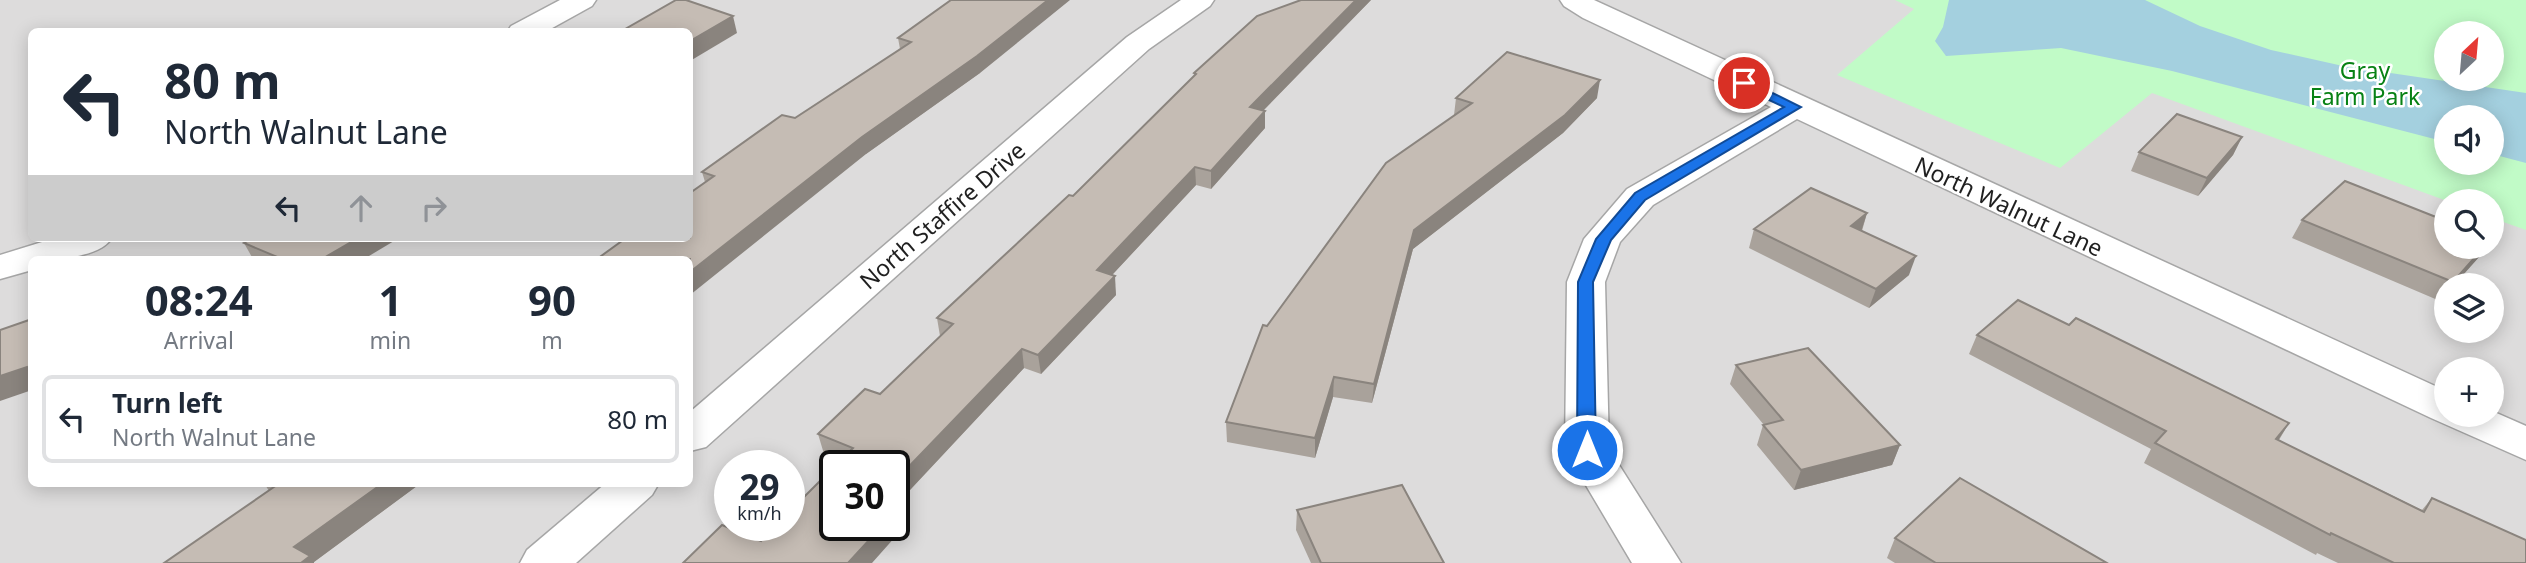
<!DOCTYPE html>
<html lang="en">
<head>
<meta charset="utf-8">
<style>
  :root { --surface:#fff; --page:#f2f2f3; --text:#1f2937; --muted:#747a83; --line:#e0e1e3 }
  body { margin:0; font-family:"Noto Sans",sans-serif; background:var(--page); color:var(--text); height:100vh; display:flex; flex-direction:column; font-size:26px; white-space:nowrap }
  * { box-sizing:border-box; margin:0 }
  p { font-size:23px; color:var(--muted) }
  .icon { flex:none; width:38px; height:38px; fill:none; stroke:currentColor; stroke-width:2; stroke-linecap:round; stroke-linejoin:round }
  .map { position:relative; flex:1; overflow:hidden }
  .sheet { position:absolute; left:28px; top:256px; width:665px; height:231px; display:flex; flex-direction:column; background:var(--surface); border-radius:10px; box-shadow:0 4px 18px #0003 }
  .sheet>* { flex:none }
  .top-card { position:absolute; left:28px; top:28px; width:665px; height:214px; border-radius:10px; box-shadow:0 4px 18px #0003; background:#fff; color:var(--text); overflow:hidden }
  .needle { width:46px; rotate:26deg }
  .buttons { position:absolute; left:2434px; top:21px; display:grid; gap:14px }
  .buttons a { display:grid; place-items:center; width:70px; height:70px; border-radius:50%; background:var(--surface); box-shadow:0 4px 18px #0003; font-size:35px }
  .speed { position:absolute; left:714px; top:450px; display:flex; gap:14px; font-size:35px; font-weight:700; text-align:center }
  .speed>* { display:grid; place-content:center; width:91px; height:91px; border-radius:50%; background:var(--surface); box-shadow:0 4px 18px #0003; line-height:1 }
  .speed small { font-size:18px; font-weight:400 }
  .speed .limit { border:4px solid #111; border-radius:10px; background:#fff; color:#111 }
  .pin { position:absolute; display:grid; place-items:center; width:60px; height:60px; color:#fff; margin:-30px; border:4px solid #fff; border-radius:50%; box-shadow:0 2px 7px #0007 }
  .me { position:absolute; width:77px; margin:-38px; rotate:0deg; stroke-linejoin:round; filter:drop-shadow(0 0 5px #0008) }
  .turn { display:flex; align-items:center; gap:24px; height:147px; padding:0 21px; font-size:32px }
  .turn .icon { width:91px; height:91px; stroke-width:2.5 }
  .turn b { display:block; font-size:49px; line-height:60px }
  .lanes { display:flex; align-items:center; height:66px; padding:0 21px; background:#0003; justify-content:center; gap:35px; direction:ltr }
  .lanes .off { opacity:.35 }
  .eta { display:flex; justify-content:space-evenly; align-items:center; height:119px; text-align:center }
  .eta b { font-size:42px; font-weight:700; line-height:49px }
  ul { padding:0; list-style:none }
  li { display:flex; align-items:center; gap:21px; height:88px; margin:0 14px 10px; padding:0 7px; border:4px solid var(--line); border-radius:10px }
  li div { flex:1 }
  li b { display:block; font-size:26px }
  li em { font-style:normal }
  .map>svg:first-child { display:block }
  .residential { fill:#dddcdc; fill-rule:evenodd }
  .park { fill:#c1fbc7; fill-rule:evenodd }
  .water { fill:#a4d0df }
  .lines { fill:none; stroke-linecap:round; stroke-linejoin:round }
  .minor-casing { stroke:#a6a6a6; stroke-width:3 }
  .minor { fill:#fff; fill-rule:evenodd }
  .wall { fill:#a9a29b }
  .shaded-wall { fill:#8a847e }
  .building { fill:#c5bcb4; stroke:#8a847e; stroke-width:2 }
  .route { fill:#1a73e8; stroke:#114b97; stroke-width:2 }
  .labels { text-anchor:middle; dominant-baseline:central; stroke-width:5; stroke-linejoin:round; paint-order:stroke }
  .park-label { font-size:23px; fill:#088215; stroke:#fff }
  .street-label { font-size:23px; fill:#1f1f1f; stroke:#fff }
</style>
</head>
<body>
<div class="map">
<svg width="2526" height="563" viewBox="0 0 2526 563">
  <rect width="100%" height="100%" fill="#f0ede5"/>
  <!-- residential -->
  <path class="residential" d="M0,0H2526V563H0ZM32,32H690V238H32ZM2446,33H2492V79H2446ZM2446,117H2492V163H2446ZM2446,201H2492V247H2446ZM32,259H690V483H32ZM2446,285H2492V331H2446ZM2446,369H2492V415H2446ZM730,466H789V525H730ZM835,466H894V525H835Z"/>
  <!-- park -->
  <path class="park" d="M1895,0H2526V230L2492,218V201H2447L2152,93L2060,168L1837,75L1914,9ZM2446,33H2492V79H2446ZM2446,117H2492V163H2446Z"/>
  <!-- water -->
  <path class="water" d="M1949,0H2145L2200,26L2271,50L2343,66L2526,93V163L2492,154V117H2446V142L2172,71L2061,48L1946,56L1935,41L1943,27Z"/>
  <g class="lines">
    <!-- minor casing -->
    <g class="minor-casing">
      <g id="minor">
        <path d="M560,0H596L592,6L545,32H507L511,26Z"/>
        <path d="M1181,0H1214L1210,6L1149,49L706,447L690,451V412L1127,37Z"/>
        <path d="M1560,0H1594L2446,391V415H2492V411L2526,426V460L2431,418L1797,119L1653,205L1620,242L1605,282L1609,449L1681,563H1632L1565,450L1567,282L1584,239L1627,189L1771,107L1583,18L1564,6Z"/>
        <path d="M55,238H112C98,259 55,259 32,259V270L0,279V255Z"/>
        <path d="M606,483H659L652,495L576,563H520L527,550Z"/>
      </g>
    </g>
    <!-- minor -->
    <use href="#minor" class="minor"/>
  </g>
  <!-- wall -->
  <g class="wall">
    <path d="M951,0L980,73L866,154L705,182L702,172L795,118L900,49L898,38Z"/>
    <path d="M1301,0H1371L1264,110L1265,128L1211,189L1196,185L1112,275L1116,295L1041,374L1024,368L896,505L899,507L904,527L761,541L840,461L824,454L818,434L880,394L940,336L937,318L1073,196L1195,76L1194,73Z"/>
    <path d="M1456,98H1597L1563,133L1413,249L1372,403L1333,397L1315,458L1227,442L1226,422L1267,326L1454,115Z"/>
    <path d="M2242,137L2233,155L2198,196L2131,171L2139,152Z"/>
    <path d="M1867,213L1862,231L1909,275L1869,308L1749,248L1754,229Z"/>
    <path d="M2302,220L2446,247H2486L2479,257L2454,285H2446V293L2440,301L2292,238Z"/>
    <path d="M244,243L364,259H253Z"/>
    <path d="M2069,325L2289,423L2279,440L2422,510L2432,498L2526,563H2338L2317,553L2316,555L2144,463L2151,449L1969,354L1977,335Z"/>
    <path d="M1736,365L1900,445L1892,465L1794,490L1757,445L1763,425H1764L1730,384Z"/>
    <path d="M264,483H421L314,562V563H164L269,491Z"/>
    <path d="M1297,510L1444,563H1311L1296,530Z"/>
    <path d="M1895,538L2107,563H1895L1887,558Z"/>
  </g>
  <!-- shaded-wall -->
  <g class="shaded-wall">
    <path d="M1048,0H1070L980,73L866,154L690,295V272L862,137Z"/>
    <path d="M1356,0H1371L1250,124V107Z"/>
    <path d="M733,16L737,33L690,61V41Z"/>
    <path d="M1600,80L1597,98L1563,133L1413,249L1372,403L1374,384L1414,230Z"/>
    <path d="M1265,111V128L1211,189V171Z"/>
    <path d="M2242,137L2233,155L2198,196L2207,178Z"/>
    <path d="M1195,167L1196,185L1099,289L1097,270Z"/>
    <path d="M1867,213L1861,232L1851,226Z"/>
    <path d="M358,238H399L364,259H322Z"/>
    <path d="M2484,247H2486L2479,257L2454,285H2450Z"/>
    <path d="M1916,256L1909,275L1869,308L1876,289Z"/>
    <path d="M1115,276L1116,295L1041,374L1038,355Z"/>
    <path d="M1022,349L1024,368L894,507V482Z"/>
    <path d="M27,367L32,373V390L0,401V376Z"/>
    <path d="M1334,377L1333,397L1315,458V438Z"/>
    <path d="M2289,423L2277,442L2276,439Z"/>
    <path d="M1900,445L1892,465L1794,490L1801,470Z"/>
    <path d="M383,483H421L314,562V563H301L294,547Z"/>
    <path d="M899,507L904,527L872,563H848L883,525H894V512Z"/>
  </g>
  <!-- building -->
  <g class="building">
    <path d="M676,0H686L733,16L690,41V32H620Z"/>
    <path d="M951,0H1048L977,56L862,137L690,272V259H597L626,238H690V193L714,176L702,172L782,115L795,118L911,42L898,38Z"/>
    <path d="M1301,0H1356L1250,107L1265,111L1211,171L1195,167L1097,270L1115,276L1038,355L1022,349L894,482V466H835L853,448L818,434L865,389L880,394L953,324L937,318L1069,195L1073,196L1196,74L1194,73L1257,16Z"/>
    <path d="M1507,52L1600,80L1565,115L1414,230L1374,384L1334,377L1315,438L1226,422L1263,325L1267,326L1386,163L1472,103L1456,98Z"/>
    <path d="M2177,114L2242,137L2207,178L2139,152Z"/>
    <path d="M2345,181L2446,221V247H2484L2453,282L2302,220Z"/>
    <path d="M1811,188L1867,213L1851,226L1916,256L1876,289L1754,229Z"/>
    <path d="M253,238H358L322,259H282L244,243Z"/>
    <path d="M2018,300L2069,325L2076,318L2289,423L2276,439L2424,512L2432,498L2526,540V563H2394L2331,533L2330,535L2155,443L2166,431L1977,335Z"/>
    <path d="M32,319V376L30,377L27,367L0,376V330Z"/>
    <path d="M1808,348L1900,445L1801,470L1763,425L1783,420L1736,365Z"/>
    <path d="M835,466V525H883L848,563H683L722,525L761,541L776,525H789V512Z"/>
    <path d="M1960,478L2107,563H1936L1895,538Z"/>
    <path d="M266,483H383L294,547L310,556L301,563H164L274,487Z"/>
    <path d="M1402,485L1444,563H1321L1297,510Z"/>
    <path d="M894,505L899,507L894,512Z"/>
  </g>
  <!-- route -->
  <path class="route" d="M1744,79L1801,107L1645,200L1611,240L1593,282L1596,450L1593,455H1580L1577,450L1578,282L1596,239L1635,193L1784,107L1739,86L1737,83Z"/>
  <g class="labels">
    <!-- park labels -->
    <g class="park-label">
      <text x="2365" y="70">Gray<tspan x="2365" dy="26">Farm Park</tspan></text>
    </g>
    <!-- street labels -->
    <g class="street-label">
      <text transform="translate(2009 206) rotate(25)">North Walnut Lane</text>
      <text transform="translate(942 215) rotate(-41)">North Staffire Drive</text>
    </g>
  </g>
</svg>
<div class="buttons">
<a><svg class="needle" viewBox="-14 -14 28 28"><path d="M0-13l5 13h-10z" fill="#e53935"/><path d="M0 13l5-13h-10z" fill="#747a83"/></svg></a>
<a><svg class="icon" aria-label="sound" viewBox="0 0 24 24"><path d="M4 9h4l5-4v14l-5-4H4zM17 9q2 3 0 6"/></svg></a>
<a><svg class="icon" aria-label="search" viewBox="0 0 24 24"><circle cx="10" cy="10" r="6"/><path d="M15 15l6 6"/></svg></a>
<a><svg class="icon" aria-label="layers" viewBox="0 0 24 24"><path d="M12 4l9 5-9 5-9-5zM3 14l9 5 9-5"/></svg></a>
<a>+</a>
</div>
<div class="speed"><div>29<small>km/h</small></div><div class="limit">30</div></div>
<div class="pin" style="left:1744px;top:83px;background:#d93025"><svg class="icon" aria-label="arrive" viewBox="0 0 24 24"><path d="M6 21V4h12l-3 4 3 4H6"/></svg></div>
<svg class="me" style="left:1587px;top:450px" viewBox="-20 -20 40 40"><circle r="17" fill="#1a73e8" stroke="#fff" stroke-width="3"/><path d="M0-11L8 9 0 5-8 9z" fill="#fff"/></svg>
<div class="top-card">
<div class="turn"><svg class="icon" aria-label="left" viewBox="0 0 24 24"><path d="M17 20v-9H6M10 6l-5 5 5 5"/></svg><div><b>80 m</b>North Walnut Lane</div></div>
<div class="lanes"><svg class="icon" aria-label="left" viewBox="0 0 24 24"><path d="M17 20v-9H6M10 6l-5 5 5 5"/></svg><svg class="icon off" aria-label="ahead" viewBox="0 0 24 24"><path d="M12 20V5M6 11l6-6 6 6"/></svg><svg class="icon off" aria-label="right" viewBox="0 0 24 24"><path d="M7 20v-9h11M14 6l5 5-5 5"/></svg></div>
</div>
<section class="sheet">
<div class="eta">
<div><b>08:24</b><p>Arrival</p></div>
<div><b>1</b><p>min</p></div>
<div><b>90</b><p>m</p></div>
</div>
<ul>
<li><svg class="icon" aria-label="left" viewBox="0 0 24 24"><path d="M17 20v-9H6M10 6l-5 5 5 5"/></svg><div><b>Turn left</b><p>North Walnut Lane</p></div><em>80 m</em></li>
</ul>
</section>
</div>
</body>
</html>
